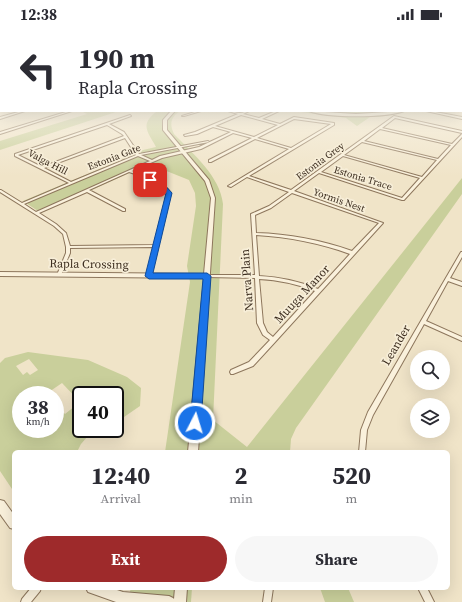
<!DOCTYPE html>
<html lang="en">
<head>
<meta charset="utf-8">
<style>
  :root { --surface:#fff; --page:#f7f7f7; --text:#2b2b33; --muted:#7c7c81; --accent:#9e2a2b }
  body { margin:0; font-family:"Source Serif 4",serif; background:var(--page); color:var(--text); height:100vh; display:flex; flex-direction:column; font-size:15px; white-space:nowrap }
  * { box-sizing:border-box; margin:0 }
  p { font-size:13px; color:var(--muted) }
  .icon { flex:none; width:22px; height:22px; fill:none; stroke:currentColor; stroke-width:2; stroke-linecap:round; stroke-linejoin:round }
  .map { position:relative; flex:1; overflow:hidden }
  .panel { position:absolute; left:12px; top:422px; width:438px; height:140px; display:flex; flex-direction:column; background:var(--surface); border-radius:6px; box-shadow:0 4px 16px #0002 }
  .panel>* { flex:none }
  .hud { position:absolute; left:0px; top:0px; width:462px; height:84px; box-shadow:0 4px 16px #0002; background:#fff; color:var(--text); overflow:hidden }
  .buttons { position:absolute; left:410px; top:322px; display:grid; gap:8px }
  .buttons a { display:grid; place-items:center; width:40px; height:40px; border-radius:50%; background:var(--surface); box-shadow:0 4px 16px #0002; font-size:20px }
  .speed { position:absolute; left:12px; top:358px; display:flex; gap:8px; font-size:20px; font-weight:700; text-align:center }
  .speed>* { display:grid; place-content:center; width:52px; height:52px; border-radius:50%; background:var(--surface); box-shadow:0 4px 16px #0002; line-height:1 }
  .speed small { font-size:10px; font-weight:400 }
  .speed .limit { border:2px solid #111; border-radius:6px; background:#fff; color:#111 }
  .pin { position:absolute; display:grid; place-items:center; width:34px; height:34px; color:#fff; margin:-17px; border-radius:8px; box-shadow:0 2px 6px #0006 }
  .me { position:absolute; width:44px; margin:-22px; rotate:5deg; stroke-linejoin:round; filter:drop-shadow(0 0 3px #0008) }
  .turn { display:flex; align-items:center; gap:14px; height:84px; padding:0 12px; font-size:18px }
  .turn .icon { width:52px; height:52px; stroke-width:2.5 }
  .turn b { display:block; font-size:28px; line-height:34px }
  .eta { display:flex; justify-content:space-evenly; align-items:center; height:68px; text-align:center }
  .eta b { font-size:24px; font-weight:700; line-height:28px }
  .primary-button { display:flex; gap:8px; margin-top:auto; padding:8px 12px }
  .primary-button a { flex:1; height:46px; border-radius:24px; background:var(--accent); color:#fff; font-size:16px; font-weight:700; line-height:46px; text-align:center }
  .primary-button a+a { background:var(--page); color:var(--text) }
  .status { display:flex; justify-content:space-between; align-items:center; height:28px; padding:0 20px; background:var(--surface); direction:ltr }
  .status svg { height:11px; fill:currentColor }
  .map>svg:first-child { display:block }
  .green { fill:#c9cf9b; fill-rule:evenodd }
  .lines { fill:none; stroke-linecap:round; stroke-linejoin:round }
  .minor-casing { stroke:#8d765c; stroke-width:2 }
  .tertiary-casing { stroke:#8d765c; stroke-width:2 }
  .minor { fill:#faf1dc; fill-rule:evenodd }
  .tertiary { fill:#faf1dc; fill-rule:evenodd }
  .route { fill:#1a73e8; stroke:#114b97 }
  .labels { text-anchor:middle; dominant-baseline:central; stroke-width:3.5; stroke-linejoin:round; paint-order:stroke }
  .far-street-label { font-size:10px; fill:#3d2e20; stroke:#f7eed8 }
  .street-label { font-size:12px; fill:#3d2e20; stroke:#f7eed8 }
</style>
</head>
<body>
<div class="status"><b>12:38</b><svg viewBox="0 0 49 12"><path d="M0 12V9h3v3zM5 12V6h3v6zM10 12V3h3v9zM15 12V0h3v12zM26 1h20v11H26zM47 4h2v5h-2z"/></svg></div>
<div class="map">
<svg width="462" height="574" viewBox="0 0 462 574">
  <rect width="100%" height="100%" fill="#f0e4c8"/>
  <!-- green -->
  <g class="green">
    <path d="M81,83H119L0,122V113L87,86Z"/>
    <path d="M157,83H180C171,89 169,96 174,106C193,126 220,148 223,176L213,392L247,419L462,150V166L296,400L291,411L290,424H165L190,254L187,238L196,178L195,165L189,152L149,136L41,185L23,173L133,127L143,122L156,119C148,104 139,97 157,83Z"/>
    <path d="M293,83H411L379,89H370L357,98L346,90Z"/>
    <path d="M28,324L88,332L127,349L141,360L140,378L124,389L115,390V367H81V401H94L81,416L77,424H14V464L0,443V335L5,330ZM29,331L38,342L30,347L27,344L23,347L16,338ZM62,355L80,374L65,386L55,376V401H21V367H47L46,366Z"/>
    <path d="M131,560H192L191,574H127Z"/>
    <path d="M320,560H348L354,574H325Z"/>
  </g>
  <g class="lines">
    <!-- minor casing -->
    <g class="minor-casing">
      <g id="minor">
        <rect x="0" y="76" width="1" height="2"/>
        <path d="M22,83H25L0,91V89Z"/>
        <path d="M69,83H72L0,106V104Z"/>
        <path d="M198,83H201L184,88H182Z"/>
        <path d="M228,83C232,83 236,85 240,85C243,85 246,83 249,83L243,86L259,90L276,83H279L262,91L280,96L294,89L334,95V97L249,148L291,162L394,88L462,103V105L395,90L382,100L452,116L462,106V109L404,172H402L319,145L294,163L383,195L276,313L253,338L233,346H231L230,344L231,342L249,334L270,312L263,307L257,295L255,250L207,249L205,248L207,247H255L251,186L269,178L289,164L247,149L231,159L228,158L289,121L255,111L211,134H209V132L252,110L233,105L201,121L162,130L132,143C146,149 162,152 171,165L151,248L149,249L147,248L154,219L70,220V225L61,247V248H57V247L66,225V219L63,206L54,198L0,164V162H1L22,175L69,155L15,128V126L130,87L131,88L109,96L124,104L139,126L208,113L209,114L141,127L152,132L160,128L199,119L231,104L213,99L197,106L185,108L184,107L195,104L238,86ZM241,87L278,97L254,109L215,98ZM294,91L331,96L291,120L257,110ZM107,97L122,106L124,108L42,139L18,127ZM380,101L451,117L438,131L364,113ZM125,110L136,127L71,154L44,140ZM362,114L437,132L422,149L344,127ZM138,128L150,133L36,184L24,176ZM343,128L420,150L402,170L321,144ZM129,144C143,149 159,153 167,165L154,217L70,218L66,205L56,196L39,185L87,164L123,183H125V181L89,162ZM292,165L379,195L352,223C321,212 289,206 256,205L255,187L271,180ZM256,207C289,209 320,215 350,226L318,261C299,253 279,249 259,248ZM259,251C279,252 297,256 315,263L273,309L267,304L263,295Z"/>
        <path d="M426,83H430L462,89V91Z"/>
        <path d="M461,224H462V229L450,250L462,254V258L448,253L426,293L462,309V313L424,296L373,387L367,402L365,424H359L361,402L368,384Z"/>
        <path d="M31,560H41L40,563L31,574H21L22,571Z"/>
        <path d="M265,560H273L271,574H263Z"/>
        <path d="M418,560H427L434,574H425Z"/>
      </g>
    </g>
    <!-- tertiary casing -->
    <g class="tertiary-casing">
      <g id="tertiary">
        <path d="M171,83H175L167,92V102L209,152L215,170L198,424H188L204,250L0,248V244L204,246L211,170L205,153L163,102V92Z"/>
        <path d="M309,83L356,86L404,83C387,90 326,90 309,83Z"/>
        <path d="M0,472L4,473L14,487V501L10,500L0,486Z"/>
        <path d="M86,560H111L123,564L169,568L173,570L174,571L175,560H187L186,574H116L88,564Z"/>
      </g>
    </g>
    <!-- minor -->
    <use href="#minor" class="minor"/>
    <!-- tertiary -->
    <use href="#tertiary" class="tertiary"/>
  </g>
  <!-- sky -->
  <linearGradient id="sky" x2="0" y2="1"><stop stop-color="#8fbad6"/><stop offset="0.46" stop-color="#f8f3e6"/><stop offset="1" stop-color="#f8f3e6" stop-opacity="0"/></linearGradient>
  <rect width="462" height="148" fill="url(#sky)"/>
  <!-- route -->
  <path class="route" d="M148,151C158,151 166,158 172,165L153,245H207L211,248L201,395L200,399L195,400L191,399L190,395L203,251H149L145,248L166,165L159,158L148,154Z"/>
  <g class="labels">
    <!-- far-street labels -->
    <g class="far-street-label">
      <text transform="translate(114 129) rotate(-21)">Estonia Gate</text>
      <text transform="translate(320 133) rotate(-36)">Estonia Grey</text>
      <text transform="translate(48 134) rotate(27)">Valga Hill</text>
      <text transform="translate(363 150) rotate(17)">Estonia Trace</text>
      <text transform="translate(339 172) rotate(19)">Yormis Nest</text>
    </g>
    <!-- street labels -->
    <g class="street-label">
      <text transform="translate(89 236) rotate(1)">Rapla Crossing</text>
      <text transform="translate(247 252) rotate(-94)">Narva Plain</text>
      <text transform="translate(302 266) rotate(-47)">Muuga Manor</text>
      <text transform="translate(396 317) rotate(-60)">Leander</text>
    </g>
  </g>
</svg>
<div class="buttons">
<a><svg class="icon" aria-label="search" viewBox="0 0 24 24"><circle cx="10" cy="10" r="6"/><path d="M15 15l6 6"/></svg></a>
<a><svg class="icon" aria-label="layers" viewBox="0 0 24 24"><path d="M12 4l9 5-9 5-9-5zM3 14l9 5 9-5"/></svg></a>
</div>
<div class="speed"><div>38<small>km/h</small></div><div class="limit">40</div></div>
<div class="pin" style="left:150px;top:152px;background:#d93025"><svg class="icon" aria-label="arrive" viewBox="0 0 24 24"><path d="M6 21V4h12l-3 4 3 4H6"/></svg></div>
<svg class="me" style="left:195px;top:395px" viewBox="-20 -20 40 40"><circle r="17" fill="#1a73e8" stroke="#fff" stroke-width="3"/><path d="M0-11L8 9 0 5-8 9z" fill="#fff"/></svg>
<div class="hud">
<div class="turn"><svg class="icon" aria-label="left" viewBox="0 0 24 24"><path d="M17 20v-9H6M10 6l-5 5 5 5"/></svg><div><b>190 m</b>Rapla Crossing</div></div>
</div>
<section class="panel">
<div class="eta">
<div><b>12:40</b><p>Arrival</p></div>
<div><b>2</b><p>min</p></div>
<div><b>520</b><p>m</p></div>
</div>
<div class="primary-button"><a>Exit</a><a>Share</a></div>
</section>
</div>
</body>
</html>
